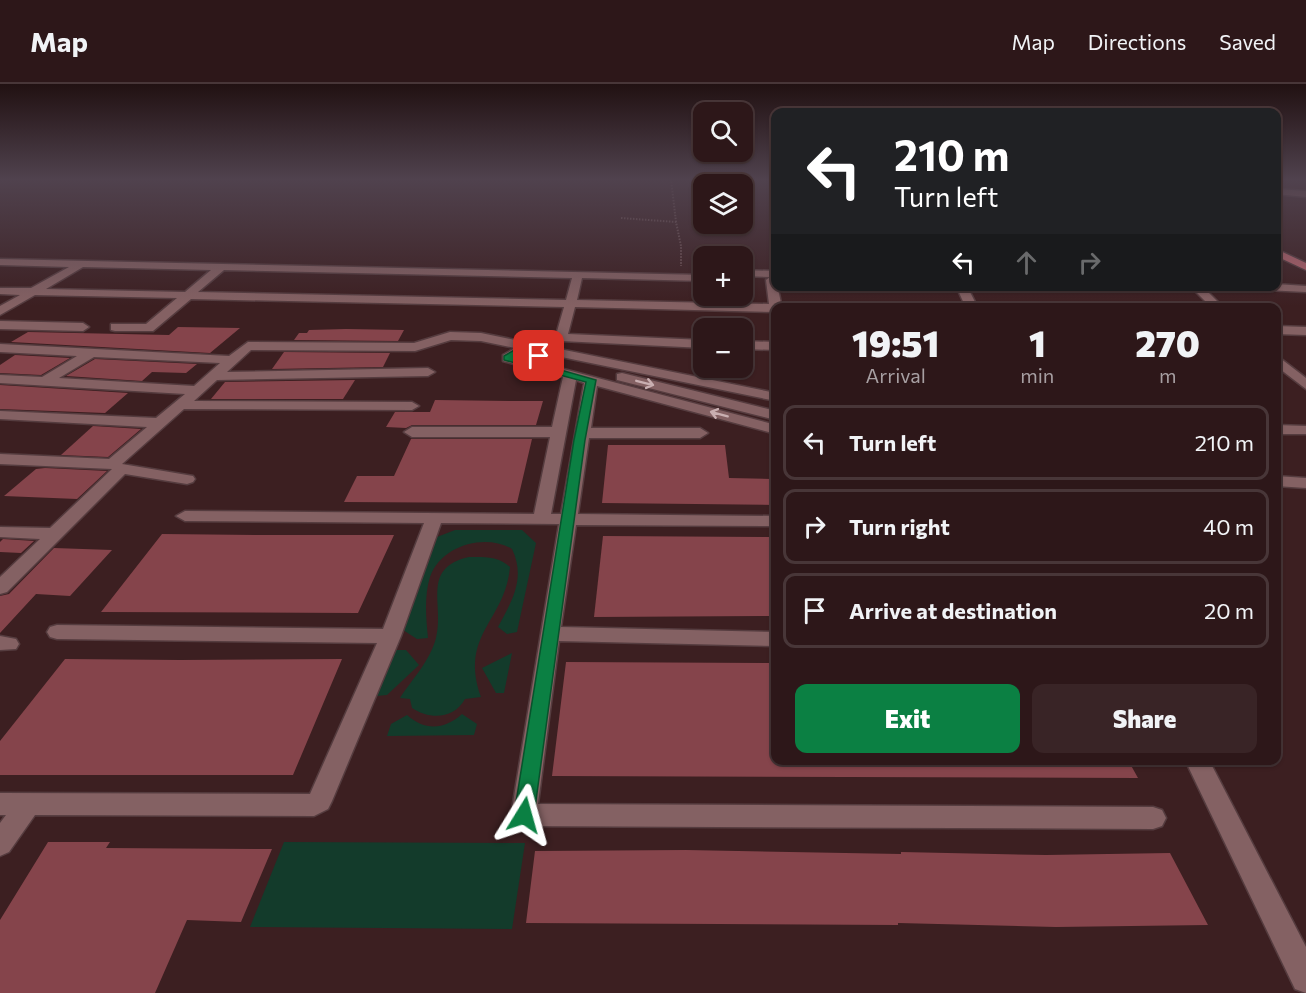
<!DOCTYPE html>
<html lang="en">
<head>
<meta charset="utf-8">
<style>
  :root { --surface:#2d1719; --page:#392426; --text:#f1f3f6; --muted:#a79fa2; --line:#483638; --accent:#0b8043 }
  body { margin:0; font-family:Commissioner,sans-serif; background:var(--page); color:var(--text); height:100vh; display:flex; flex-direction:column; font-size:22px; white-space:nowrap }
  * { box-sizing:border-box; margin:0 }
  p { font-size:20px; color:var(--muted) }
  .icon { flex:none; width:33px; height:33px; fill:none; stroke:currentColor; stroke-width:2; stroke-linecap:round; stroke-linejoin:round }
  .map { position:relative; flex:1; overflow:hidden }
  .panel { position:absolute; left:771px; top:219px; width:510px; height:462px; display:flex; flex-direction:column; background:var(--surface); border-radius:12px; box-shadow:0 2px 4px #0004,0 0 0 2px var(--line) }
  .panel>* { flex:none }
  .top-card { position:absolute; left:771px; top:24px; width:510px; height:183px; border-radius:12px; box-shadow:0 2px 4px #0004,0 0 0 2px var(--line); background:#202124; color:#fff; overflow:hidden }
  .buttons { position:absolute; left:693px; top:18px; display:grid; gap:12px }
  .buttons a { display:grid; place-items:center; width:60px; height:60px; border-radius:12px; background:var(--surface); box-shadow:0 2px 4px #0004,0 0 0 2px var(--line); font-size:30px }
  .pin { position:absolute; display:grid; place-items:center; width:51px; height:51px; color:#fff; margin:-26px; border-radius:12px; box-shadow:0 3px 9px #0006 }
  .me { position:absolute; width:66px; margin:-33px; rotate:8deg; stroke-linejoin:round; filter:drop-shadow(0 0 4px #0008) }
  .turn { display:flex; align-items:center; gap:21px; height:126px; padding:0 24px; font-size:27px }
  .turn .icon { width:78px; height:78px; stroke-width:2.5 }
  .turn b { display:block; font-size:42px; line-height:51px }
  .lanes { display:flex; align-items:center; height:57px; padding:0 24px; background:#0003; justify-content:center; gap:30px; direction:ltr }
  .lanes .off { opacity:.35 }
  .eta { display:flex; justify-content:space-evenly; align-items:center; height:102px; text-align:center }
  .eta b { font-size:36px; font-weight:800; line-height:42px }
  .action { display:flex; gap:12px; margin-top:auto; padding:12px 24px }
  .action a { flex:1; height:69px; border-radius:12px; background:var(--accent); color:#fff; font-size:24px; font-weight:800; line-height:69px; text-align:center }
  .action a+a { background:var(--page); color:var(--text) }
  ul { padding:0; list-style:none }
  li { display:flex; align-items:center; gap:18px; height:75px; margin:0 12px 9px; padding:0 12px; border:3px solid var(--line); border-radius:12px }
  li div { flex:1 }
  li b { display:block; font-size:22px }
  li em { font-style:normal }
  header { display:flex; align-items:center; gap:36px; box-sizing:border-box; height:84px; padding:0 30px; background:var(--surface); border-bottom:2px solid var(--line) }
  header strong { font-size:28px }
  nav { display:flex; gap:33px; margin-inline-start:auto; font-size:21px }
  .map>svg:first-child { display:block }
  .green { fill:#133b2b }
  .building { fill:#85444b }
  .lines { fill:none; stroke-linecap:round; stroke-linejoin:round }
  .minor-casing { stroke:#553c3f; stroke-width:3 }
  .major-casing { stroke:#553c3f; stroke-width:3 }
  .path { stroke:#715658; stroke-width:2; stroke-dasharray:1.5 1.5; stroke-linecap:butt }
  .minor { fill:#846163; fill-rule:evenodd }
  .major { fill:#b6656e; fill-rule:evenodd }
  .oneway { stroke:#c9afb1 }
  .route { fill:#0b8043; stroke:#07532c; stroke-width:1.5 }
</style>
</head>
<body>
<header>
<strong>Map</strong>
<nav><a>Map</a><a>Directions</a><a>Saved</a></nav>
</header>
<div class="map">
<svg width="1306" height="909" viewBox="0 0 1306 909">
  <rect width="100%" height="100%" fill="#3c1f21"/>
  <!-- green -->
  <g class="green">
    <path d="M455,446H522L536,459L517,548L507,550L498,543C512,517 526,494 512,465C486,449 441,461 430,493C424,512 426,534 428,554L417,555L400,544L430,462L437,453Z"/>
    <path d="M469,473C485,473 498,472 510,483C505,538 459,550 481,613L465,615C454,635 430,636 412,624L410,615L400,614C413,594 430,577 436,554C445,521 420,484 469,473Z"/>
    <path d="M392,566H406L419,581L387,611L376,612Z"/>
    <path d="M512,569L504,609H496L482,584Z"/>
    <path d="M462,630L477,640L474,651L387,652L391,640L407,631C425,647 444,646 462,630Z"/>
    <path d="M284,758L525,759L512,845L250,843Z"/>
  </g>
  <!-- building -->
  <g class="building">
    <path d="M178,243L240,244L210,269L11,258L28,248L169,251Z"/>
    <path d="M309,246L346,245L404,246L398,257L294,256L299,249H307Z"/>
    <path d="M284,268L390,269L383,283L272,285Z"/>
    <path d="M15,271L70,274L41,291L0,289V281Z"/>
    <path d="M95,275L197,280L186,289L152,288L142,297L66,292Z"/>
    <path d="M355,296L343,315H211L225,298Z"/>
    <path d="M0,301L128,309L105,329L0,325Z"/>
    <path d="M435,316L515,317H543L536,341H412L406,344L386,343L395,328H430Z"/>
    <path d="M93,342L141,345L108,373L61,371Z"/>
    <path d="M411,355H532L517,419L344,418L357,392H394Z"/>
    <path d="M608,361H725L729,394L772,395L776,421L602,419Z"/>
    <path d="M45,384L107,387L77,415L4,412L36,385Z"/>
    <path d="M162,450L259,451H394L358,529L101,528Z"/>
    <path d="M603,452L776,453V532L594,533Z"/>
    <path d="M3,455L34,457L21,469L0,468V458Z"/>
    <path d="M54,464L112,466L70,512L36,510L0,549V512L9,510Z"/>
    <path d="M65,575L180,576L342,575L293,691H0V657Z"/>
    <path d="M566,578L776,579V676H1128L1138,694L552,692Z"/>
    <path d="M48,758H110L106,764L272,765L241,838L187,836L155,909H0V836Z"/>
    <path d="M686,766L901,770V768L1046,771L1170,769L1208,841L1056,843L898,839V841L526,839L535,767Z"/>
  </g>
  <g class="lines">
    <!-- minor casing -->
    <g class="minor-casing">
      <g id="minor">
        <path d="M1276,105L1306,107V113L1276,110Z"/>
        <path d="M0,175L704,191V197L582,194L577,216L769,220L766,196L770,193L742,192V186L776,187V193H772L776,195L782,224H776V228L575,223L568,250L704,256V264L561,257L556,251L564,223L191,215L153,247H115L111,246V240H146L177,214L35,211L0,231V222L20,211L0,210V204H31L69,183L0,181ZM83,183L211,186L185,208L46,205ZM224,186L572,194L566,216L198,208Z"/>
        <path d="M1276,200L1306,202V208L1248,205L1243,202H1276Z"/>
        <path d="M956,202H967L978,224H966Z"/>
        <path d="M1190,202H1202L1224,224H1212Z"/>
        <path d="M0,237L83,239L89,243L83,247L0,245Z"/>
        <path d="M1276,242L1306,243V251L1276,250Z"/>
        <path d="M450,248L481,249L776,309V317L537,268V273H518L776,341V350L597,302L591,344H700L708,349L700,354H589L578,430L776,432V442L576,441L561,543L776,548V562L559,557L538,720L1153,723L1162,726L1166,734L1162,742L1153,745L524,742L515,739L511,731L559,440L441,439L401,552L332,717L328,725L314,732L35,731L9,768L0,772V739L6,731H0V709L310,710L377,559L57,555L50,553L47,548L50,543L57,541L383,545L424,439L185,437L176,432L185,427L534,430L550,353H412L404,348L412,343H552L563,293L503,277V271L515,264L481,257L451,256L415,267L251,266L227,288L428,284L435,288L428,292L217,296L194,317L412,318L419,322L412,326L184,325L122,380L193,392L195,395L193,398L187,400L125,390L7,508L0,510V493L40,455L0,453V443L50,444L112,385L0,380V370L109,375L147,343L0,335V327L156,334L185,310L0,299V291L42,293L77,272L0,268V260L229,272L248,258L414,259ZM94,273L220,279L194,302L59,294ZM576,296L584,299L561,430H551Z"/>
        <path d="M742,257L776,258V266L742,265Z"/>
        <path d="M1276,271L1306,294V305L1276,282Z"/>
        <path d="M622,289L776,327V336L617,296V290Z"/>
        <path d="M1276,341L1306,342V350H1276Z"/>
        <path d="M1276,392L1306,394V404L1276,402Z"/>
        <path d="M0,552L16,555L19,560L16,565L0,566Z"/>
        <path d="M1185,676H1209L1306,863V909L1295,905Z"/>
      </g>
    </g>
    <!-- major casing -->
    <g class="major-casing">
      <path id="major" d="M1276,165L1306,179V186L1276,172Z"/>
    </g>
    <!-- path -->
    <g class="path">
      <path d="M671,95L676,138"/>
      <path d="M621,134L676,138L681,162V182"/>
    </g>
    <!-- minor -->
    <use href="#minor" class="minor"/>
    <!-- major -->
    <use href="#major" class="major"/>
  </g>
  <!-- one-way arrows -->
  <defs><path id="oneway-shaft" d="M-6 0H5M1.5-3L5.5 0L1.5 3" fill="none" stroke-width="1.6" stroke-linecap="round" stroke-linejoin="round" transform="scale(1.5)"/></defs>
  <g class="oneway">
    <use href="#oneway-shaft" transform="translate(645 299) rotate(14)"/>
    <use href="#oneway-shaft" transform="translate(719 330) rotate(-165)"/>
  </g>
  <!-- sky -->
  <linearGradient id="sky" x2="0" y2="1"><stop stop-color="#211112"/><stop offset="0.43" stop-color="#50424e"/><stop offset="1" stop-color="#50424e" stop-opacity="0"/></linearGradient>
  <rect width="1306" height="222" fill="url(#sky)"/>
  <!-- route -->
  <path class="route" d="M518,264L544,272L539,275L519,270L515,273L596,296L585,356L534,731L531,737L524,739L517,737L514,731L574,356L586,298L504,276V272Z"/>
</svg>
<div class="buttons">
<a><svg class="icon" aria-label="search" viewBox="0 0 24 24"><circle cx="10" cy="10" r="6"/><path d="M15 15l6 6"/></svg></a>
<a><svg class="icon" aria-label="layers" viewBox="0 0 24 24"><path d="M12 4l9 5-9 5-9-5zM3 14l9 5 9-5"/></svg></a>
<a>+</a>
<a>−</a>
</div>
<div class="pin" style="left:539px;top:272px;background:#d93025"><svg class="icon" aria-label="arrive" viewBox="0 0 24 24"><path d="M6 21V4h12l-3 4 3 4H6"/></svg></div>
<svg class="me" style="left:524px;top:731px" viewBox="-20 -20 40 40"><path d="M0-17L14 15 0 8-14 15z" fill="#0b8043" stroke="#fff" stroke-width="4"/></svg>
<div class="top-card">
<div class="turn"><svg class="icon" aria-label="left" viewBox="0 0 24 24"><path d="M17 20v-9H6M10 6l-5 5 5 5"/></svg><div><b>210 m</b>Turn left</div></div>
<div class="lanes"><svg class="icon" aria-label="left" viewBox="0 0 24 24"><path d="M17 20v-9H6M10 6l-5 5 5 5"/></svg><svg class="icon off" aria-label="ahead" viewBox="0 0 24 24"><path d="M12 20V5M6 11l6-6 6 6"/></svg><svg class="icon off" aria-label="right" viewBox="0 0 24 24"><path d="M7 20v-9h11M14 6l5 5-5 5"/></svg></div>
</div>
<section class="panel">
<div class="eta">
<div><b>19:51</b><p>Arrival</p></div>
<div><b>1</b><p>min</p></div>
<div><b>270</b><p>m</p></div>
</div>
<ul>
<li><svg class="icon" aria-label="left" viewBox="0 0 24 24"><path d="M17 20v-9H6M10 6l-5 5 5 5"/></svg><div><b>Turn left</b></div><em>210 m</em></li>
<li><svg class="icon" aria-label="right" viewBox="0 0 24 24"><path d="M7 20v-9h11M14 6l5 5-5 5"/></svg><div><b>Turn right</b></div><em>40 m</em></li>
<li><svg class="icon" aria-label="arrive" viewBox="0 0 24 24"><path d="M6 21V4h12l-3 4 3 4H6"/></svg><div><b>Arrive at destination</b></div><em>20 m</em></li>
</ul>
<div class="action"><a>Exit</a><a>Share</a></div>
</section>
</div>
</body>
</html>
